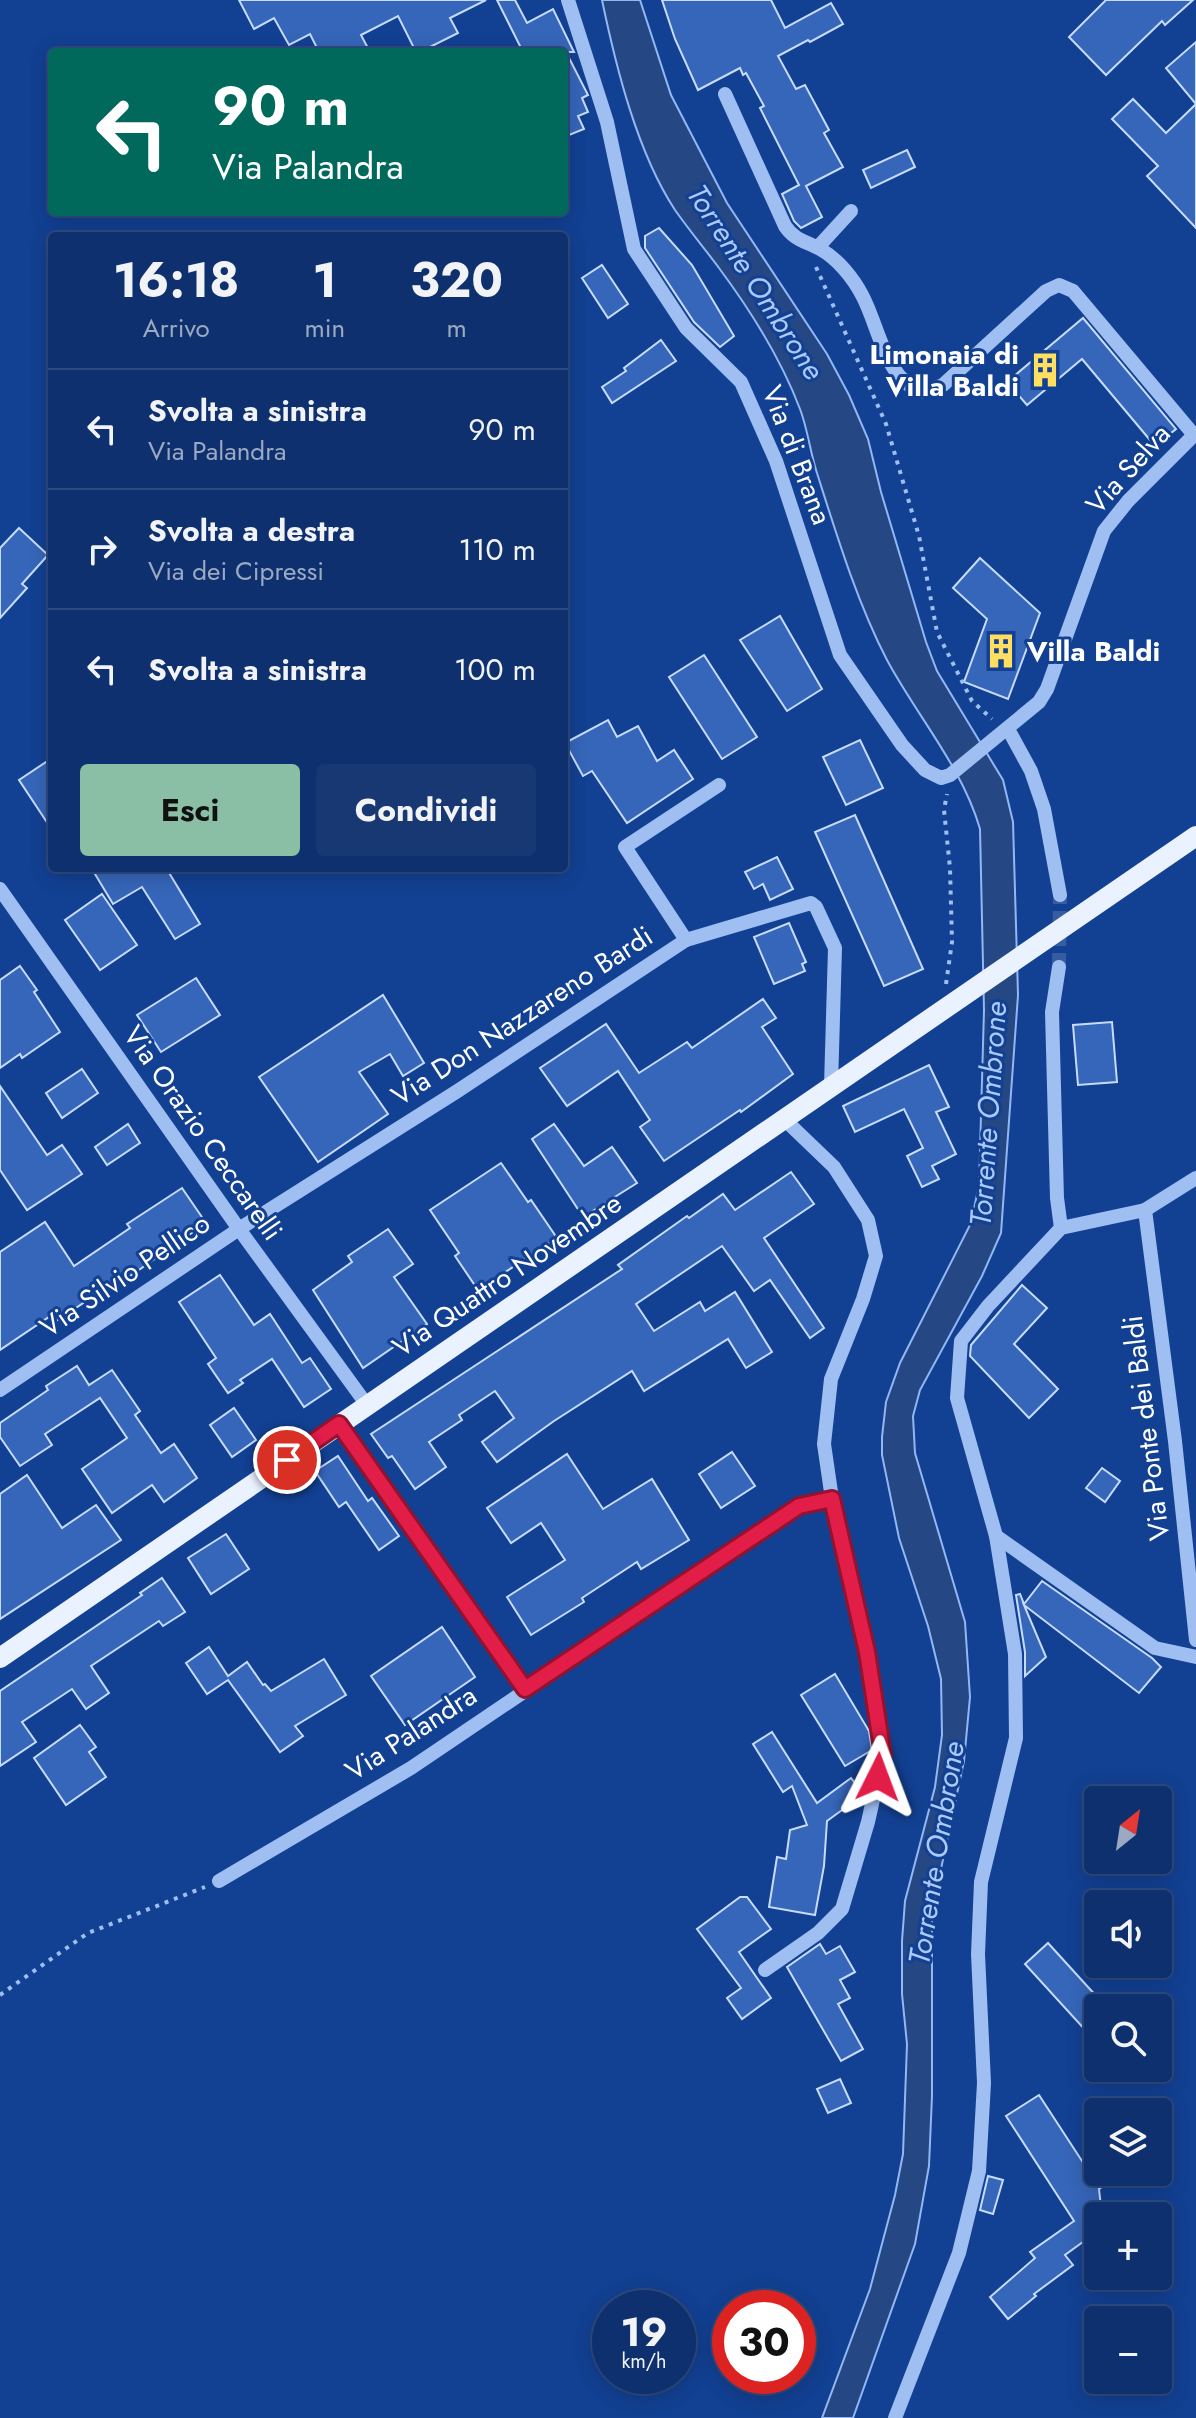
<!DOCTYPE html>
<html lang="it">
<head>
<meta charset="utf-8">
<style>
  :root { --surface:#0e306e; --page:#173873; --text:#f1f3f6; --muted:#9ba9c2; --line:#2e4b81; --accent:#8abfa5 }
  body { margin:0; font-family:Jost,sans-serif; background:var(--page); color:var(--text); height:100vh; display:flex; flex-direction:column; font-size:30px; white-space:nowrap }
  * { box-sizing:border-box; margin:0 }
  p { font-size:26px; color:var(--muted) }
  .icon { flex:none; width:44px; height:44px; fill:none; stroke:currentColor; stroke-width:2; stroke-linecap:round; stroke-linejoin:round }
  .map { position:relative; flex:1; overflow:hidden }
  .panel { position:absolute; left:48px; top:232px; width:520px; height:640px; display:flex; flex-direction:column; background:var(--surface); border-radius:8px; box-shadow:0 4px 20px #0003,0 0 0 2px var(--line) }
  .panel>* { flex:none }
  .guide { position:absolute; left:48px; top:48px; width:520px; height:168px; border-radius:8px; box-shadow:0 4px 20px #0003,0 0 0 2px var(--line); background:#00695c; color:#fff; overflow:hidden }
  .needle { width:52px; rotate:30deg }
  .fabs { position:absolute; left:1084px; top:1786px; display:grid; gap:16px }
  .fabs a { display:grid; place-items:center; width:88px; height:88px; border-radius:8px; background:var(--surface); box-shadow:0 4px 20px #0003,0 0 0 2px var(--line); font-size:40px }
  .speed { position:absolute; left:592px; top:2290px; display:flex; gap:16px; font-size:40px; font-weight:700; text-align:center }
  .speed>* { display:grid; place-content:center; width:104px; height:104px; border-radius:50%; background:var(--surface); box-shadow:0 4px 20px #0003,0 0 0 2px var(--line); line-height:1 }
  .speed small { font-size:20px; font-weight:400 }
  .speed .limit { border:12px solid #d22; background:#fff; color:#111 }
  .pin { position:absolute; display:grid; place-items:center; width:68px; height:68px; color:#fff; margin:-34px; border:4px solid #fff; border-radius:50%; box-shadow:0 2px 8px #0007 }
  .me { position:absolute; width:88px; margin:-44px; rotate:3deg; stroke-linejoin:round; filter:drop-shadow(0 0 6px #0008) }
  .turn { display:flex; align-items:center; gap:28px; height:168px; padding:0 32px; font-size:36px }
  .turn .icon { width:104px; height:104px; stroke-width:2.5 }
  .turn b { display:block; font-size:56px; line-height:68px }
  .eta { display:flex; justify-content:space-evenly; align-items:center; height:136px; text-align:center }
  .eta b { font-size:48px; font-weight:700; line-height:56px }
  .primary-button { display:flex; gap:16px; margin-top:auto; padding:16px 32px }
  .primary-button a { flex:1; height:92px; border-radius:8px; background:var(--accent); color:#111; font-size:32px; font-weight:700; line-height:92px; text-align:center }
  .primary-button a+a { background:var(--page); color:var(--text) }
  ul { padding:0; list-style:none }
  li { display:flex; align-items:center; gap:24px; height:120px; padding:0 32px; border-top:2px solid var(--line) }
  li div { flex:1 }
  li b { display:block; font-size:30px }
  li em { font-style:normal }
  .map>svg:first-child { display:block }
  .water { fill:#254784; stroke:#91b8f5; stroke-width:2 }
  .building { fill:#3666b9; stroke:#c7dbfd; stroke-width:2 }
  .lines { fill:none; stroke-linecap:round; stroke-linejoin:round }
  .minor-tunnel { stroke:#365da2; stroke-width:14; stroke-dasharray:14 7; stroke-linecap:butt }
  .path { stroke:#9fbef2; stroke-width:4; stroke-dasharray:4 6; stroke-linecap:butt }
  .minor { stroke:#9fbef2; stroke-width:14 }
  .major { stroke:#eaf1ff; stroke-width:20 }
  .route-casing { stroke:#92132f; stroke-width:20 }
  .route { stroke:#e11d48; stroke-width:14 }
  .labels { text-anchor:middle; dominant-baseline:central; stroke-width:6; stroke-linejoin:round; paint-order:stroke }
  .poi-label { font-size:28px; font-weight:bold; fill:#fff; stroke:#124092; text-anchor:end }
  .street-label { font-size:28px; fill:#fff; stroke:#124092 }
  .water-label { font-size:30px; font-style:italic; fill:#abc9f9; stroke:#124092 }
</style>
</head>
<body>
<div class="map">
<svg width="1196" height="2418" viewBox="0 0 1196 2418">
  <rect width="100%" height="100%" fill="#124092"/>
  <!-- water -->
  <path class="water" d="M602,0H640L671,95L727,203L827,354L849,395L868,439L881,492L926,642L937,671L1003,780L1013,822L1018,995L1001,1233L982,1276L920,1390L913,1416L915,1453L965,1622L970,1697L964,1761L932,1911V2096L929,2166L915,2244L853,2418H822L870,2289L895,2195L903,2154L907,2044L902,1994V1941L905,1901L935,1787L942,1735L941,1679L928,1626L899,1538L882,1455V1437L886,1402L900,1363L971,1223L979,1185L984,1010L980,829C962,767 917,716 887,660C857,602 837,536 817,473C810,452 808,430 800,409C781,359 751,311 719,268C705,249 689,230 675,210C637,152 616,67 602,0Z"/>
  <!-- building -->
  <g class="building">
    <path d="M239,0H486L450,18L458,33L420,52H416L398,16L361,35L370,52H319L310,34L289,45L274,18L254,29Z"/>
    <path d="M497,0H515L527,23L553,9L574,52H566L588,95L582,98L588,112L578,116L584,129L564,137V52H523Z"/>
    <path d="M662,0H771L785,28L831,3L843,24L810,42L808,40L778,56L796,89L805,85L829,130L824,133L843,167L806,186L822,217L801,228L794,221L782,194L799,185L760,108L764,106L746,73L743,75L740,68L698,90L675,39Z"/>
    <path d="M1106,0H1193L1165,25L1162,21L1106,75L1069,37Z"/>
    <path d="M1196,42V228L1147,176L1158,166L1112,119L1133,99L1166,133L1196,104L1166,68Z"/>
    <path d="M907,150L915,167L871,188L863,170Z"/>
    <path d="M659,228L692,265L734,336L720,347L694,322L645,248V236Z"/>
    <path d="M602,265L628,304L608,318L582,278Z"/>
    <path d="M1083,318L1176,429L1155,446L1082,359L1027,405L1007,382Z"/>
    <path d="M661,340L676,361L612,403L602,387L626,371L624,368Z"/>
    <path d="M19,528L48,555L22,584L27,588L0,618V548Z"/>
    <path d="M980,558L1040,613L1008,699L964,682L987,619L953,588Z"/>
    <path d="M780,616L822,689L787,711L740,640Z"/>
    <path d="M704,655L757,737L722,759L669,677Z"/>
    <path d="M608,720L617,737L638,726L657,761L674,750L693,779L627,823L592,771L583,776L565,743Z"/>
    <path d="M860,740L883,788L846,805L823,757Z"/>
    <path d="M52,758V830L19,780Z"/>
    <path d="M855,815L923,969L884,986L815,832Z"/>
    <path d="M777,857L793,889L770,900L763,884L754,889L745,872Z"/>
    <path d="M105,868H173L168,871L200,924L175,939L142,887L113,904L95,874Z"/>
    <path d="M102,894L137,945L100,970L65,920Z"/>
    <path d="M789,923L806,962L802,964L805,971L774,984L754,937Z"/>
    <path d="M20,966L37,990L34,992L60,1032L22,1058L20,1054L0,1068V980Z"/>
    <path d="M196,978L220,1015L161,1052L137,1015Z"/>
    <path d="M383,995L424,1063L403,1076L390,1054L359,1072L388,1114L318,1162L259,1077Z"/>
    <path d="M763,999L776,1018L762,1027L793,1074L741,1112L740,1110L664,1161L640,1127L650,1120L618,1071L567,1106L540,1068L606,1024L639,1073L687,1042L692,1048Z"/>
    <path d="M1112,1022L1117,1082L1078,1085L1073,1025Z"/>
    <path d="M929,1065L949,1107L936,1112L956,1154L932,1166L939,1179L922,1187L907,1156L923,1148L904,1109L855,1132L843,1106Z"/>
    <path d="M82,1069L98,1093L62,1118L46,1093Z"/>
    <path d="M0,1086L47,1155L62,1145L82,1174L27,1210L0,1170Z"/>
    <path d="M128,1124L140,1143L107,1165L95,1147Z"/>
    <path d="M554,1124L584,1166L612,1147L637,1183L583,1217L532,1139Z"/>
    <path d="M501,1163L528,1202L531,1200L557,1238L478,1290L455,1256L459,1253L430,1210Z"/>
    <path d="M791,1172L814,1204L764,1238L824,1328L810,1338L770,1280L754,1291L722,1246L636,1304L654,1331L700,1302L705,1311L735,1292L772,1352L746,1368L728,1339L644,1391L632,1371L554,1421L497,1462L482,1442L514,1418L495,1391L459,1415L462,1420L429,1442L446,1467L415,1489L392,1456L388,1458L371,1434L622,1269L618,1265L687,1216L689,1218L723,1194L735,1210Z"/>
    <path d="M182,1188L206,1223L96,1300L94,1296L56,1321L52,1315L0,1350V1252L45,1222L74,1266L130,1228L127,1224Z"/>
    <path d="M388,1229L413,1264L394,1277L427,1324L363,1368L313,1290L352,1262L348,1256Z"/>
    <path d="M220,1275L254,1325L270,1314L302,1363L310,1358L331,1389L304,1407L272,1359L240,1380L243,1383L228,1393L208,1364L216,1358L179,1302Z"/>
    <path d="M1022,1285L1047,1308L1014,1344L1058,1389L1029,1418L970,1356L971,1345Z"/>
    <path d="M77,1366L89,1385L112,1370L140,1411L135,1415L161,1453L174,1444L197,1478L164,1502L152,1485L112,1513L82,1469L127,1438L100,1398L45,1434L52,1445L20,1466L0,1437V1423L48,1390L46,1386Z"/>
    <path d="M234,1408L256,1440L232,1457L210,1425Z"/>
    <path d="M732,1452L755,1486L721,1508L699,1474Z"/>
    <path d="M567,1454L603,1509L652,1479L689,1540L641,1569L637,1562L582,1598L584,1602L531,1635L507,1597L565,1560L541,1523L511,1543L487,1508Z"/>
    <path d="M338,1456L368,1501L372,1498L399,1536L379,1550L346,1502L339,1507L315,1471Z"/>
    <path d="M1102,1468L1120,1481L1105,1502L1086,1488Z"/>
    <path d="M27,1475L62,1528L96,1505L121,1540L0,1619V1494Z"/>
    <path d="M226,1534L249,1569L211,1594L188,1558Z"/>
    <path d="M162,1578L185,1612L163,1626L159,1621L91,1666L109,1693L86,1709L72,1689L22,1722L36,1742L0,1766V1691L142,1595L140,1593Z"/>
    <path d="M1042,1581L1152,1658L1161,1667L1139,1693L1024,1605L1046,1657L1025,1676V1652L1016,1595L1020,1594L1024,1604Z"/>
    <path d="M442,1627L475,1677L405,1725L371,1676Z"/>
    <path d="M209,1647L228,1676L247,1662L263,1685L265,1684L271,1691L324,1659L346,1695L295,1726L303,1736L280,1752L228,1680L207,1694L186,1663Z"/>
    <path d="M835,1674L869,1731L872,1750L845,1766L801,1695Z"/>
    <path d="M80,1725L96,1747L89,1752L106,1777L66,1805L34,1758Z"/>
    <path d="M772,1732L817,1803L851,1778L864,1794L827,1821L824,1866L815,1915L769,1907L777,1857L786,1859L790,1830L807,1825L792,1786L783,1792L753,1744Z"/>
    <path d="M740,1897H747L771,1929L739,1952L771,1998L742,2019L727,1998L741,1988L697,1929Z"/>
    <path d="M1048,1943L1098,1998V2044L1025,1964Z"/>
    <path d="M820,1944L826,1954L840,1946L855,1972L840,1980L850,1998L838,2004L863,2049L841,2061L787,1967Z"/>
    <path d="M840,2079L851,2103L828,2113L817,2089Z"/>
    <path d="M1039,2095L1082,2161L1098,2151V2172H1126L1099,2189L1102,2216H1098V2231L1065,2255L1073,2265L1034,2294L1036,2296L1008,2319L990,2297L1035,2258L1030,2252L1074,2221L1006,2116Z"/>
    <path d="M988,2176L1003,2180L993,2214L980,2210Z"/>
  </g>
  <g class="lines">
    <!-- minor-tunnel -->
    <path class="minor-tunnel" d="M1059,967L1060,895"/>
    <!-- path -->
    <g class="path">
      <path d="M816,267L886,424L919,536L937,632L972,701L992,719"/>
      <path d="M946,984L952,942L950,868L944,810L947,794"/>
      <path d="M0,1995L88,1933L205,1887"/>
    </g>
    <!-- minor -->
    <g class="minor">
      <path d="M568,0L607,122L634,249L686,328L741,382L776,461L840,655L902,745L925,770L941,778L950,775L1039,702L1047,689L1104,531L1128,501L1196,433"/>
      <path d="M725,94L785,226C795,241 806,241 820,249C838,259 853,278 862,295C879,326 885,381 923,392L943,385L1046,291L1059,285L1073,291L1194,435"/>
      <path d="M818,247L851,211"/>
      <path d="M1008,729L1031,771L1044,809L1060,895"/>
      <path d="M0,889L239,1229L367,1405"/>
      <path d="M686,940L811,903L816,907L835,948L831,1086"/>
      <path d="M1059,967L1052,1012L1057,1198L1061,1228"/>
      <path d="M1145,1210L1175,1441L1196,1640"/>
      <path d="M0,1390L239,1229L456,1092L686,940L625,847L719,785"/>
      <path d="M339,1424L525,1689"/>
      <path d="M996,1536L1155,1648L1196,1657"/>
      <path d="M219,1881L411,1768L799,1506L832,1499"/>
      <path d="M765,1970L818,1933L842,1909L868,1822L883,1755L867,1652L832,1499L824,1444L831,1379L863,1299L876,1256L868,1220L834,1167L784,1119"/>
      <path d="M895,2418L959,2253L979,2171L984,2083L978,1954L981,1882L1016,1738L1015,1654L996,1536L957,1398L961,1341L988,1306L1061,1228L1145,1210L1196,1178"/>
    </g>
    <!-- major -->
    <path class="major" d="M0,1658L1196,836"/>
  </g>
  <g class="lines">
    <!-- route casing -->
    <g class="route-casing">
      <path id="route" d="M287,1460L339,1424L525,1689L799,1506L832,1499L867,1652L883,1755L878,1777"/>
    </g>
    <!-- route -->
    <use href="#route" class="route"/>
  </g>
  <!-- icons -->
  <defs>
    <g id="building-bare" transform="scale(2.76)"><path d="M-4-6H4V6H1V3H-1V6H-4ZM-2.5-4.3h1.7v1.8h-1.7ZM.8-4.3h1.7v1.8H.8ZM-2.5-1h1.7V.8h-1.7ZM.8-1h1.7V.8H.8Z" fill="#ffde60" stroke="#124092" stroke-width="2.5" paint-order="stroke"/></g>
  </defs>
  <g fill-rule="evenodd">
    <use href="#building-bare" x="1045" y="370"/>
    <use href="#building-bare" x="1001" y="651"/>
  </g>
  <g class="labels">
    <!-- poi labels -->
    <g class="poi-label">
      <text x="1019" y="354">Limonaia di<tspan x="1019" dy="32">Villa Baldi</tspan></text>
      <text x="1027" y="651" text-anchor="start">Villa Baldi</text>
    </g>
    <!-- street labels -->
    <g class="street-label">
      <text transform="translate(797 455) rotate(69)">Via di Brana</text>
      <text transform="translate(1128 469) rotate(-48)">Via Selva</text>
      <text transform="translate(522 1016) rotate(-33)">Via Don Nazzareno Bardi</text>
      <text transform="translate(203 1133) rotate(55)">Via Orazio Ceccarelli</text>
      <text transform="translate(125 1275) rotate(-34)">Via Silvio Pellico</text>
      <text transform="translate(507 1275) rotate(-34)">Via Quattro Novembre</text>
      <text transform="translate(1146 1428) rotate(-97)">Via Ponte dei Baldi</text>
      <text transform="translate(411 1733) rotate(-33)">Via Palandra</text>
    </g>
    <!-- water labels -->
    <g class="water-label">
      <text transform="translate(756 282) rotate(57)">Torrente Ombrone</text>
      <text transform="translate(988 1114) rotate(-86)">Torrente Ombrone</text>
      <text transform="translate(936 1853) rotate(-81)">Torrente Ombrone</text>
    </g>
  </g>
</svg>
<div class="fabs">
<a><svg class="needle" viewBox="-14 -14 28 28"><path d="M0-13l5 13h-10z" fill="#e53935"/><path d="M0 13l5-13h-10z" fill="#9ba9c2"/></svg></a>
<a><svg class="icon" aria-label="sound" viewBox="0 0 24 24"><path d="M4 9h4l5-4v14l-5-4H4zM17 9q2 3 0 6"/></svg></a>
<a><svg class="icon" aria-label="search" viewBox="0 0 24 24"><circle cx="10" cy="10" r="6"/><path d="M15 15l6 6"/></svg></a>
<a><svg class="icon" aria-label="layers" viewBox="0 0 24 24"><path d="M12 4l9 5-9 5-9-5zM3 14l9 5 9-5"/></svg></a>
<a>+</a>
<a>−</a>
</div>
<div class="speed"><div>19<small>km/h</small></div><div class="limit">30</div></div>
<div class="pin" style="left:287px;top:1460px;background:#d93025"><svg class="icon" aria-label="arrive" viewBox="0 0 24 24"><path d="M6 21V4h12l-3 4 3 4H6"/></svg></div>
<svg class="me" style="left:878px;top:1777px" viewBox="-20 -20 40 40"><path d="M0-17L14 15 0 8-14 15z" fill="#e11d48" stroke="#fff" stroke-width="4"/></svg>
<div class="guide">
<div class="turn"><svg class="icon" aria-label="left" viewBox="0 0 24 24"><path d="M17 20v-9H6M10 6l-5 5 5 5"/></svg><div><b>90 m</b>Via Palandra</div></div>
</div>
<section class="panel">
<div class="eta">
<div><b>16:18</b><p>Arrivo</p></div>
<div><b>1</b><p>min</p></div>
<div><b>320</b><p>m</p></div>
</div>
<ul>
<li><svg class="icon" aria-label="left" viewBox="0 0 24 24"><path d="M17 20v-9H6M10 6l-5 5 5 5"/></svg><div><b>Svolta a sinistra</b><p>Via Palandra</p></div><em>90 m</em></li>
<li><svg class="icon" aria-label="right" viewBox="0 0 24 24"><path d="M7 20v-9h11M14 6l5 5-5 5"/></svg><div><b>Svolta a destra</b><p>Via dei Cipressi</p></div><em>110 m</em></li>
<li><svg class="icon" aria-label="left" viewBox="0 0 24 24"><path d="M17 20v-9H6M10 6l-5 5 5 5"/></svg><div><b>Svolta a sinistra</b></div><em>100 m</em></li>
</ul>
<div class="primary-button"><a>Esci</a><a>Condividi</a></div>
</section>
</div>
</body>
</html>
